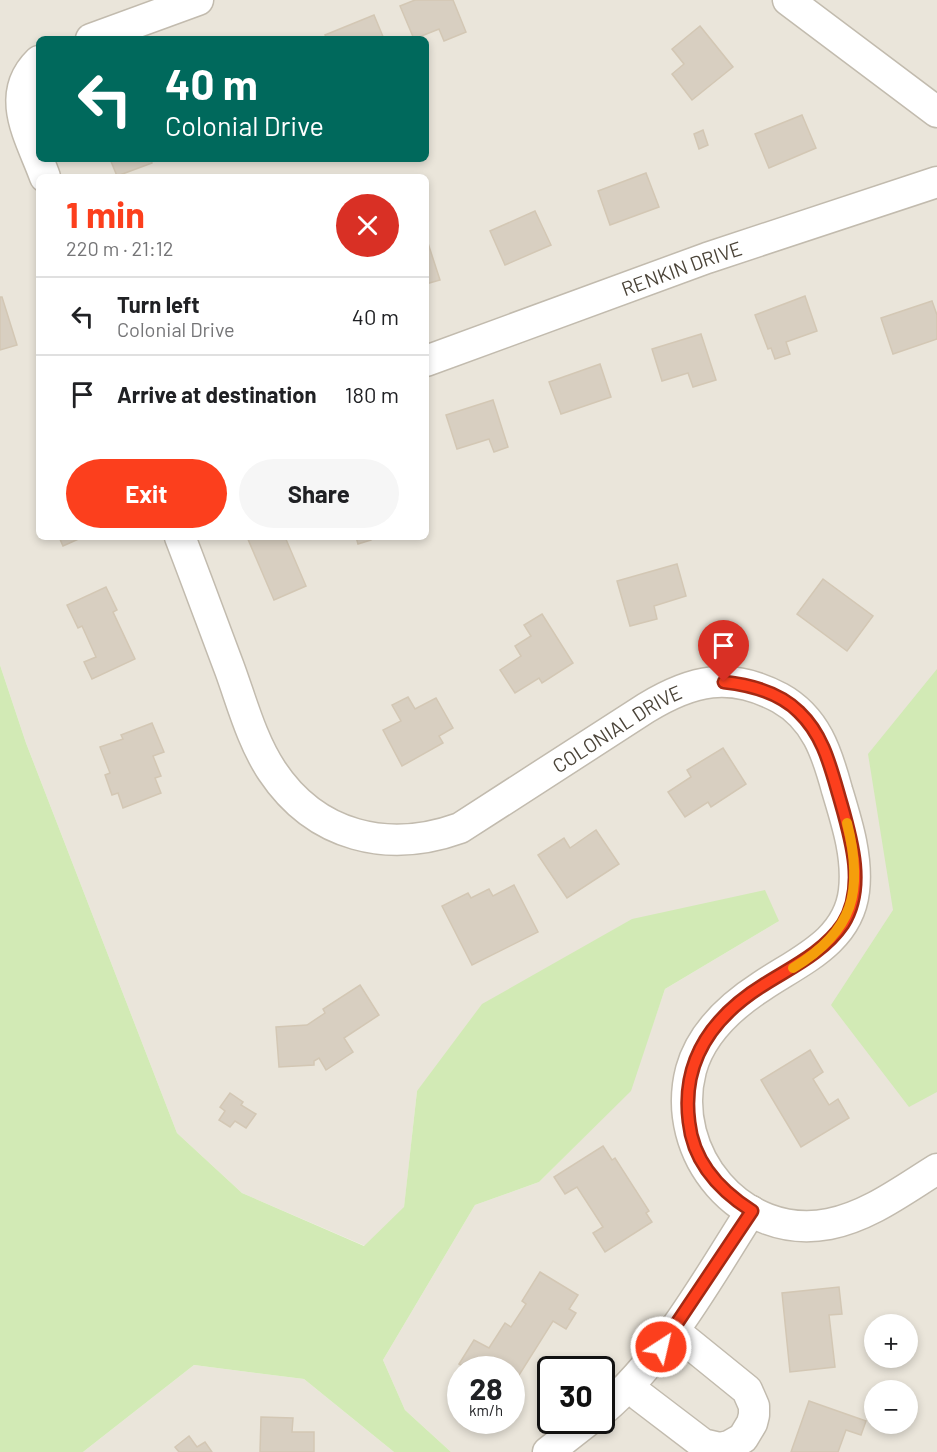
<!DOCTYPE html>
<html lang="en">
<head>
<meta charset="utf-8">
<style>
  :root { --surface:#fff; --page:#f6f6f6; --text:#202124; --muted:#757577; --line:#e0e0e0; --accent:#fc3f1d }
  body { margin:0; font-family:Barlow,sans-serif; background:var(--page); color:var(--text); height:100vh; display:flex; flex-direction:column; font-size:22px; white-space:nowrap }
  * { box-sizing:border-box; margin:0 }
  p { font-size:20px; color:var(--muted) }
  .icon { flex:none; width:33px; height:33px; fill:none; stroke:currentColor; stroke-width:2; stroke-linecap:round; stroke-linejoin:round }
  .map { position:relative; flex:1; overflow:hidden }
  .details { position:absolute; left:36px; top:174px; width:393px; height:366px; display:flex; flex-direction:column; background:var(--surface); border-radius:9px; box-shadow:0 3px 9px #0003 }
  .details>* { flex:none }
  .hud { position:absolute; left:36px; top:36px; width:393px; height:126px; border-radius:9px; box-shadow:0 3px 9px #0003; background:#00695c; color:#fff; overflow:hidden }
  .buttons { position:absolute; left:864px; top:1314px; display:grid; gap:12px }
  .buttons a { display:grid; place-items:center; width:54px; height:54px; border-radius:50%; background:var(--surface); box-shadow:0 3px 9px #0003; font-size:30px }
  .speed { position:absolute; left:447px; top:1356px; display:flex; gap:12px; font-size:30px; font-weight:700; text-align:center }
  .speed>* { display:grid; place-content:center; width:78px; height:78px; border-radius:50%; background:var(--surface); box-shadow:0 3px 9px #0003; line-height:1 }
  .speed small { font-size:15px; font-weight:400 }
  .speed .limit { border:3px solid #111; border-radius:9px; background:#fff; color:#111 }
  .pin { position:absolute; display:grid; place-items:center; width:51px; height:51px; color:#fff; margin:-62px -26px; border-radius:50% 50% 50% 0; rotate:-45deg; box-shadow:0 0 6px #0007 }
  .pin .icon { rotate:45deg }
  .me { position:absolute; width:66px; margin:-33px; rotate:35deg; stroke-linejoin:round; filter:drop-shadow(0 0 4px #0008) }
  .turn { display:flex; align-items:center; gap:21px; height:126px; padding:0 30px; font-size:27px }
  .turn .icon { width:78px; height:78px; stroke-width:2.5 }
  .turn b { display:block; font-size:42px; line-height:51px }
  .round { display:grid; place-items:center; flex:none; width:63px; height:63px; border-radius:32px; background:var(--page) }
  .headline { display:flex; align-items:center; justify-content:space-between; height:102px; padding:0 30px }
  h1 { font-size:36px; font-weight:700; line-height:45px; color:var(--accent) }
  .primary-button { display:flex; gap:12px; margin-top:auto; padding:12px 30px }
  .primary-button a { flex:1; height:69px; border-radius:36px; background:var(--accent); color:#fff; font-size:24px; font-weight:700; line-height:69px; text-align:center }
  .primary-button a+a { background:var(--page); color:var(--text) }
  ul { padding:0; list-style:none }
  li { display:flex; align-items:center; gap:18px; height:78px; padding:0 30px; border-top:2px solid var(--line) }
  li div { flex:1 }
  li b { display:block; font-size:22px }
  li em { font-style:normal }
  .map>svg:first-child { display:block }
  .residential { fill:#eae5da; fill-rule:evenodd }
  .green { fill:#d2eab5 }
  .building { fill:#d8cfc1; stroke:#d3c7b4; stroke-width:1.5 }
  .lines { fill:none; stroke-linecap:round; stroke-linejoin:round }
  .minor-casing { stroke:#c2bbae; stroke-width:33 }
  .minor { stroke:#fff; stroke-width:30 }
  .route-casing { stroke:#a42913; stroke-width:15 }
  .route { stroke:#fc3f1d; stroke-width:10 }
  .slow { stroke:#f59e0b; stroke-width:10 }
  .labels { text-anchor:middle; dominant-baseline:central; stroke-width:4.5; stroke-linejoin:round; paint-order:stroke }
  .street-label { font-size:20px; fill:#4b4439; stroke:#fff }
</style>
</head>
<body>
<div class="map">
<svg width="937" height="1452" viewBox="0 0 937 1452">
  <rect width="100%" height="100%" fill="#f6f3ec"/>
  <!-- residential -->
  <g class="residential">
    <path d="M0,0H937V1452H451L405,1410L383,1360L475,1205L539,1182L630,1091L665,989L779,921L417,1091L404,1208L365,1246L242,1193L177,1133L26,743L0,665ZM39,39H426V159H39ZM39,177H426V537H39ZM874,1324H908V1358H874ZM460,1370H512V1420H460ZM550,1370H602V1420H550ZM874,1390H908V1424H874Z"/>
    <path d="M194,1365L304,1379L394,1452H83Z"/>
  </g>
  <!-- green -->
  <g class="green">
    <path d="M0,665L26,743L177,1133L242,1193L364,1246L404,1207L417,1091L482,1004L632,919L765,890L779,921L665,989L631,1091L539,1182L475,1205L383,1360L405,1410L451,1452H394L304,1379L194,1365L83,1452H0Z"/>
    <path d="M937,669V1092L909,1107L831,1005L893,910L868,754Z"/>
  </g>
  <!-- building -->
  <g class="building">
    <path d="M415,0H453L466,32L444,41L439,29L414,39L400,6Z"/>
    <path d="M374,15L384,39H327L325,35Z"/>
    <path d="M700,26L733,67L692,100L672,74L684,64L672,49Z"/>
    <path d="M802,115L816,148L769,168L755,134Z"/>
    <path d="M703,130L708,145L699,149L694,134Z"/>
    <path d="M110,159H151L152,163L117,176Z"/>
    <path d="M646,173L659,207L610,225L598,191Z"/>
    <path d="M535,211L551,245L505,265L490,231Z"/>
    <path d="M426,237L440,280L426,284Z"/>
    <path d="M805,296L817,331L786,342L790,354L775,359L771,348L768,349L755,315Z"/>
    <path d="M0,297H2L17,345L0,350Z"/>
    <path d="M932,301L937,315V339L893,354L881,318Z"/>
    <path d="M701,334L716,380L693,387L688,373L662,381L652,349Z"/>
    <path d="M600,364L611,397L561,414L549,382Z"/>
    <path d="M493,400L508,447L494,452L489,439L457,449L446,415Z"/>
    <path d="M59,537H83L63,546Z"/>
    <path d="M247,537H285L306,586L274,600Z"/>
    <path d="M356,537H370L371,540L358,544Z"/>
    <path d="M677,564L686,596L654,606L657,619L630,626L617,581Z"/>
    <path d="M823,579L873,616L847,651L797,614Z"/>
    <path d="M106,587L117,610L113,612L135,659L92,679L84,662L96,657L82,626L78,628L67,605Z"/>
    <path d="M542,614L573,663L542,683L539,678L515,693L500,670L521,656L515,646L531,636L524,625Z"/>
    <path d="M408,697L415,709L436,698L453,728L439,736L443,743L402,766L383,730L401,721L392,705Z"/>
    <path d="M152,723L164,752L153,756L161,776L155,778L161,793L123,808L118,793L112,795L105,775L110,773L100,747L123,739L121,735Z"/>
    <path d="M723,748L746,784L711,807L708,802L685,817L668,792L691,777L687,770Z"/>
    <path d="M596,830L619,864L567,898L538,855L564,838L570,848Z"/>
    <path d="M514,885L538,932L472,965L442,906L468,893L471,898L489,889L493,896Z"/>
    <path d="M360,985L379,1015L344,1038L353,1052L326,1070L319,1058L314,1061V1065L279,1067L276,1027L307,1025L325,1013L323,1009Z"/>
    <path d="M810,1050L823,1072L813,1079L829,1105L838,1099L849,1118L801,1147L761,1080Z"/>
    <path d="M230,1093L243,1102L241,1105L256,1114L246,1128L235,1121L230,1127L219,1120L225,1111L220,1107Z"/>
    <path d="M603,1146L612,1160L615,1158L649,1211L646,1213L652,1222L605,1252L593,1233L603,1227L577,1187L565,1194L554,1177Z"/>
    <path d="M540,1272L578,1295L569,1309L576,1313L566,1329L553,1321L516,1380L513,1378L512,1380V1370H469L459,1364L474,1340L489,1348L505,1323L511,1327L526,1304L522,1301Z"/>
    <path d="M839,1287L842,1314L829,1315L835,1367L790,1372L782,1293Z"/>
    <path d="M809,1401L866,1421L861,1435L846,1430L838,1452H791Z"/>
    <path d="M261,1417L293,1418L292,1432H314V1452H260Z"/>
    <path d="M189,1436L197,1447L205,1442L212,1452H179L175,1447Z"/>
  </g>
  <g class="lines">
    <!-- minor casing -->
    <g class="minor-casing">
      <g id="minor">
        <path d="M788,0L937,112"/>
        <path d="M91,39L198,0"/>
        <path d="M39,61C3,96 31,138 45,177"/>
        <path id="s1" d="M426,361L707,258L937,182"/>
        <path id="s2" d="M180,537C197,581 213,625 230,670C242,703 252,741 272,771C316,837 388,854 460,828L646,708C692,680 730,671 780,698C816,718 827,753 837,790C847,823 858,857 854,891C848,942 799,961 762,986C731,1006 701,1033 691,1070C669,1154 741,1241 829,1224C869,1216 903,1190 937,1169"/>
        <path d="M630,1386L640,1396L703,1444L720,1448L729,1446L743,1438L752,1423L754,1415V1406L747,1390L673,1330"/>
        <path d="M602,1411C665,1357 707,1280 751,1211"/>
        <path d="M548,1452L589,1420"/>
      </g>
    </g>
    <!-- minor -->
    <use href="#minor" class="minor"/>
  </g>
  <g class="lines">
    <!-- route casing -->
    <g class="route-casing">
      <path id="route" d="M661,1347L752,1211C719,1190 693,1161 689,1122C681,1060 713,1016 765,984C792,967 824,952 843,924C867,886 850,835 839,796C830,765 823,735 799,712C779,692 751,685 724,682"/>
    </g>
    <!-- route -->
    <use href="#route" class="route"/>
    <!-- slow -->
    <path class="slow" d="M793,968C854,931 864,891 847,823"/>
  </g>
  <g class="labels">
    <!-- street labels -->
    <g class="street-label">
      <text stroke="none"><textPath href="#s1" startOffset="272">RENKIN DRIVE</textPath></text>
      <text stroke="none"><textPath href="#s2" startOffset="651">COLONIAL DRIVE</textPath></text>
    </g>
  </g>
</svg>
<div class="buttons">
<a>+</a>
<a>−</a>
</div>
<div class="speed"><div>28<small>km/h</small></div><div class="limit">30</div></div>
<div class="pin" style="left:724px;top:682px;background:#d93025"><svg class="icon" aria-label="arrive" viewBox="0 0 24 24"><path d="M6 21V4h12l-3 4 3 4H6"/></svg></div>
<svg class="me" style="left:661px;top:1347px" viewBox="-20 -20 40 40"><circle r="17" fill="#fc3f1d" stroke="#fff" stroke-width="3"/><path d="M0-11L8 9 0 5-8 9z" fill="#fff"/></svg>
<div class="hud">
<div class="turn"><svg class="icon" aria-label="left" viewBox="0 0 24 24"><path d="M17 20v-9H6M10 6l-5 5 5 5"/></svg><div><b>40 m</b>Colonial Drive</div></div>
</div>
<section class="details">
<div class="headline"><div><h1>1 min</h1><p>220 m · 21:12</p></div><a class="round" style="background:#d93025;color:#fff"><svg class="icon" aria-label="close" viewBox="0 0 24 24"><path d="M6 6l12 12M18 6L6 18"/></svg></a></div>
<ul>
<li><svg class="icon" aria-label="left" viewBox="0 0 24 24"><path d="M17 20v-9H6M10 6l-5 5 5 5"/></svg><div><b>Turn left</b><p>Colonial Drive</p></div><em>40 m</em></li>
<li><svg class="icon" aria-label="arrive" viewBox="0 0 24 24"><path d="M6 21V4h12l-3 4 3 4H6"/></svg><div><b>Arrive at destination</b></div><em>180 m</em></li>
</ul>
<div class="primary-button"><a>Exit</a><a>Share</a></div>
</section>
</div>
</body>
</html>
